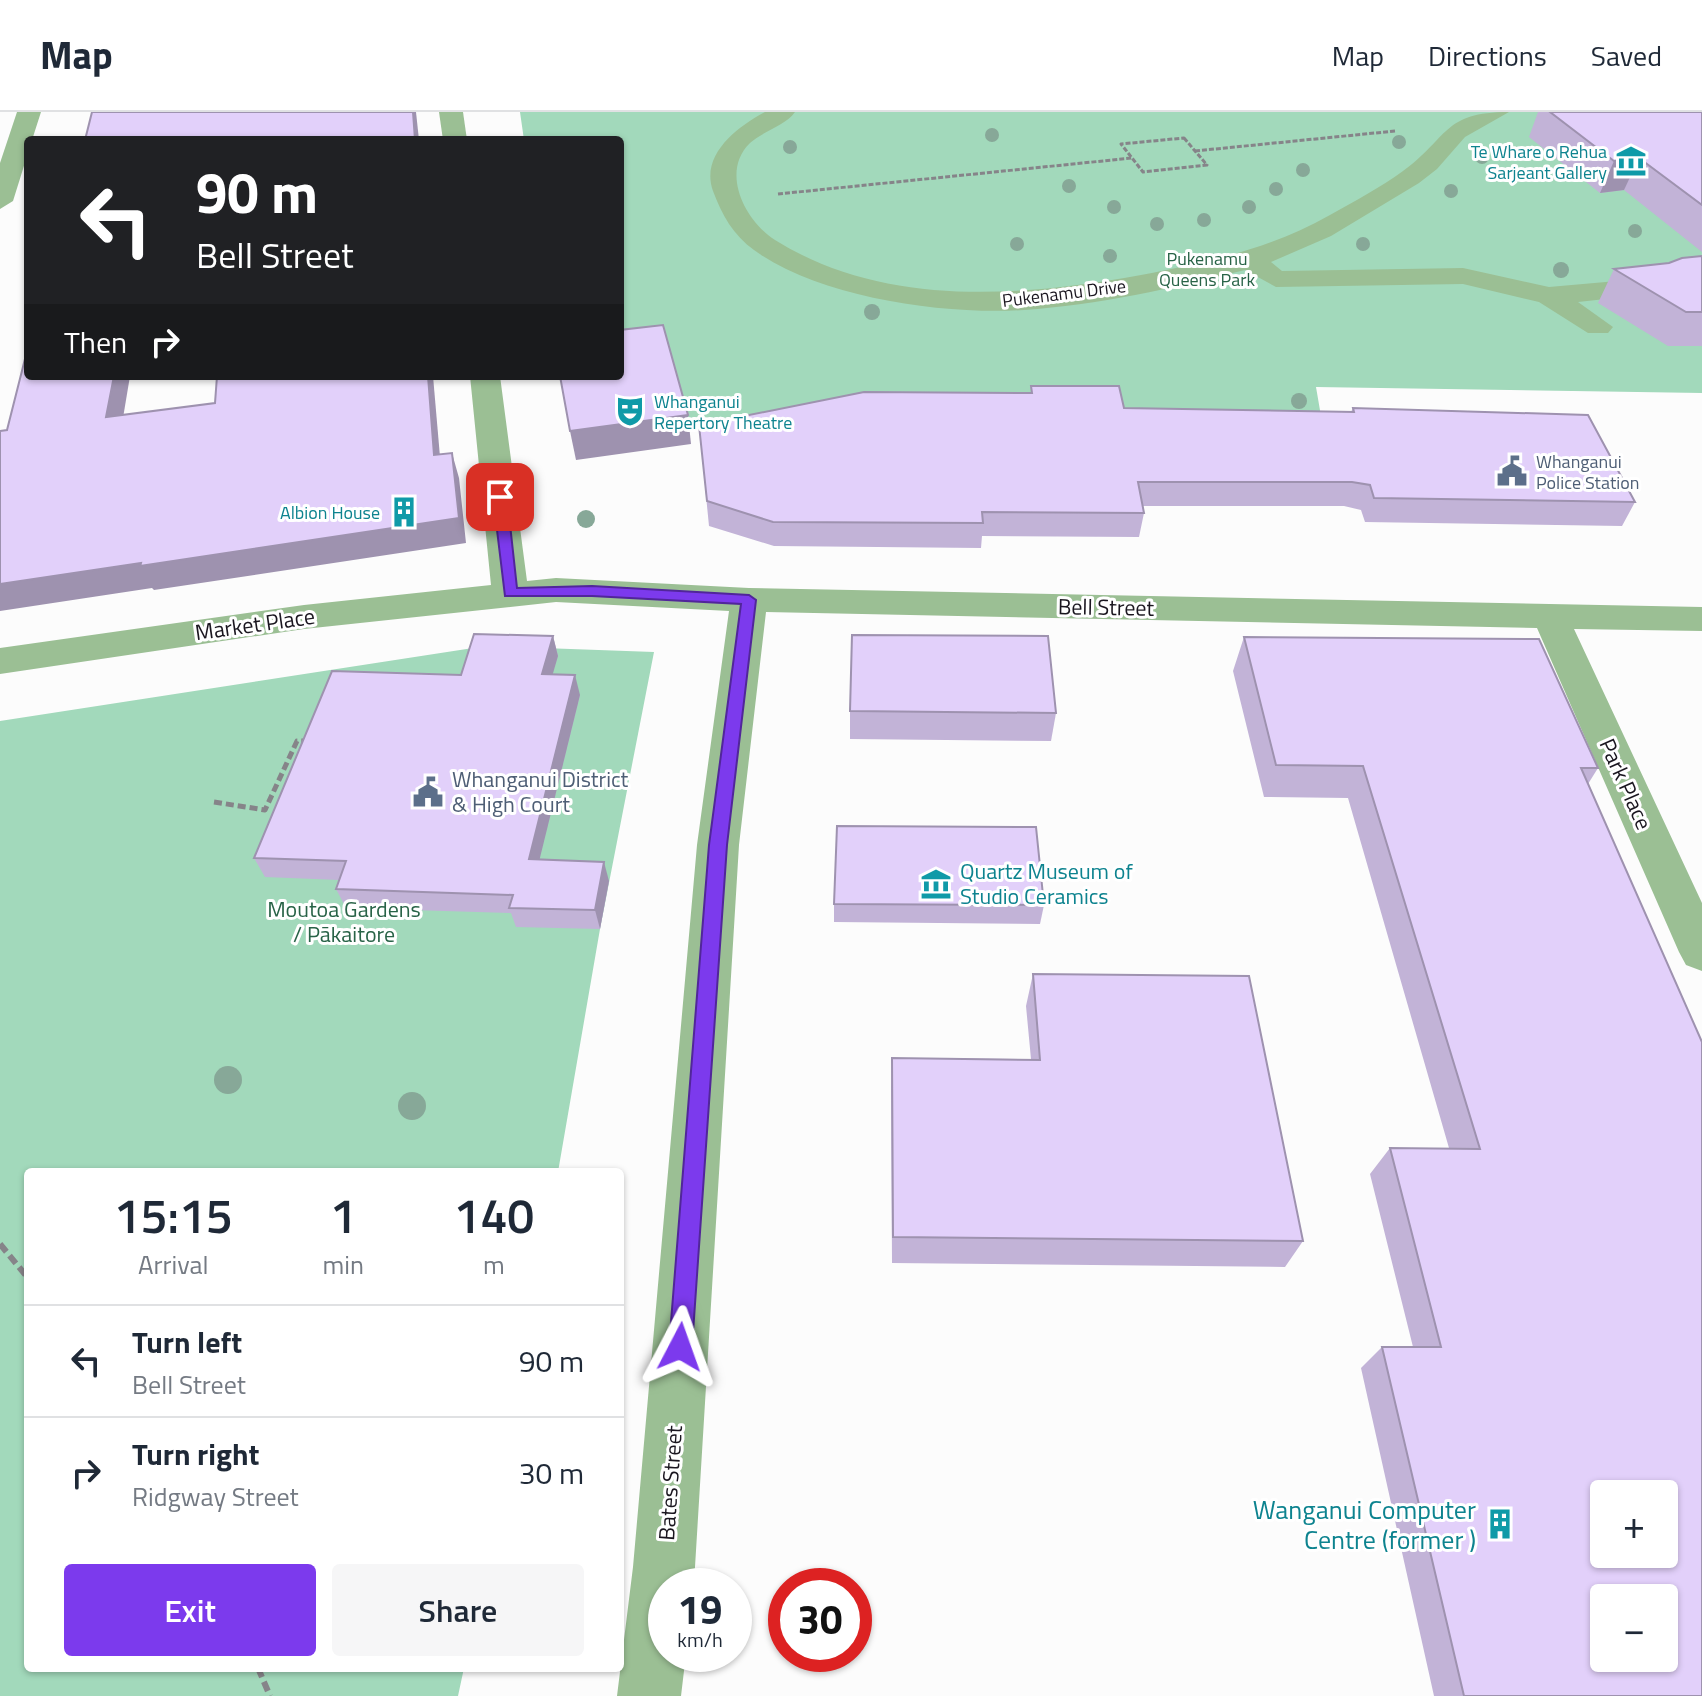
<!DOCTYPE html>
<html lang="en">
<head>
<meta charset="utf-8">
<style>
  :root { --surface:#fff; --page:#f6f6f7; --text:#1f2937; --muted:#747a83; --line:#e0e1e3; --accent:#7c3aed }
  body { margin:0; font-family:"Titillium Web",sans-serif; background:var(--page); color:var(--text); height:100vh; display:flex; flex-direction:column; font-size:30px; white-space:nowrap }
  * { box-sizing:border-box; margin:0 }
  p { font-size:26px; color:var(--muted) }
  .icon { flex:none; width:44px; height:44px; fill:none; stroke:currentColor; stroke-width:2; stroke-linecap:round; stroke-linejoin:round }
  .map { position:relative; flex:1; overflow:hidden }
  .drawer { position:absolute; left:24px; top:1056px; width:600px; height:504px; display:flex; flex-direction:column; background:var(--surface); border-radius:8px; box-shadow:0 2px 6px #0004 }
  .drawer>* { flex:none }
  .hud { position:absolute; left:24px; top:24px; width:600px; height:244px; border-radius:8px; box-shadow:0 2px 6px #0004; background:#202124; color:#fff; overflow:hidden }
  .tools { position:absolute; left:1590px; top:1368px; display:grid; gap:16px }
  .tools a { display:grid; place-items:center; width:88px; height:88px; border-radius:8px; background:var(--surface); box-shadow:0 2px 6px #0004; font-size:40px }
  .speed { position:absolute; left:648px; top:1456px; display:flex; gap:16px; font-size:40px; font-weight:700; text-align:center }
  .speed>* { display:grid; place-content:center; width:104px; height:104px; border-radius:50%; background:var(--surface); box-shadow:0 2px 6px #0004; line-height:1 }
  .speed small { font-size:20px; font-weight:400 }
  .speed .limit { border:12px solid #d22; background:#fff; color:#111 }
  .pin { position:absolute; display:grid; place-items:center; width:68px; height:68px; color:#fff; margin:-34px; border-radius:16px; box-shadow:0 4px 12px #0006 }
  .me { position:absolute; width:88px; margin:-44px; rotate:4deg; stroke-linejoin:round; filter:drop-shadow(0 0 6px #0008) }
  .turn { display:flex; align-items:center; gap:28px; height:168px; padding:0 40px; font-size:36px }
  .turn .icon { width:104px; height:104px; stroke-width:2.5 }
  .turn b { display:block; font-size:56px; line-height:68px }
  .then { display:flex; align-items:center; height:76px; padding:0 40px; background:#0003; gap:16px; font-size:30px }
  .eta { display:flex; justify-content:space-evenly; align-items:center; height:136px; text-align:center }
  .eta b { font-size:48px; font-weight:600; line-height:56px }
  .primary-button { display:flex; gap:16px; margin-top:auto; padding:16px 40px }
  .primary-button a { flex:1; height:92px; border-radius:8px; background:var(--accent); color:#fff; font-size:32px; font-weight:600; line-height:92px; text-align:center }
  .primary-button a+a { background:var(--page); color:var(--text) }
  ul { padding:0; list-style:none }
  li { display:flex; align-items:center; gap:24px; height:112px; padding:0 40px; border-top:2px solid var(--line) }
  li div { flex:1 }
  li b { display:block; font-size:30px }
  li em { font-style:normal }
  header { display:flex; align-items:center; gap:48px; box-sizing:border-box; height:112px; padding:0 40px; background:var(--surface); border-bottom:2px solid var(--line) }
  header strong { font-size:38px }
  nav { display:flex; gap:44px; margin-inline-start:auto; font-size:28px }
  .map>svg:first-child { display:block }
  .green { fill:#a2d9bb }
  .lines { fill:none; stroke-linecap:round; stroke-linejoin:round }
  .path-far2 { stroke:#868489; stroke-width:3; stroke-dasharray:5 2; stroke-linecap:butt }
  .path-far1 { stroke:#868489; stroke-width:5; stroke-dasharray:8 4; stroke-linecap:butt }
  .path { stroke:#868489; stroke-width:6; stroke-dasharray:10 5; stroke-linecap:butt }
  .minor { fill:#9bbf94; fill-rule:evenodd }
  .tree { fill:#87a898 }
  .wall { fill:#c2b3d7 }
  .shaded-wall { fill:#9e92af }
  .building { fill:#e2d0fa; stroke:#9e92af; stroke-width:2; fill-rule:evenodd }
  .route { fill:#7c3aed; stroke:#51269a; stroke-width:2 }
  .labels { text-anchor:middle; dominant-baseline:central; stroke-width:6; stroke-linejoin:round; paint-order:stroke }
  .far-culture-label { font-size:18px; fill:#0d838f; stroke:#fff; text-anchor:end }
  .far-park-label { font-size:18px; fill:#286347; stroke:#fff }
  .far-street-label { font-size:18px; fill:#1a161f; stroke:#fff }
  .far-service-label { font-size:18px; fill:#4e5e75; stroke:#fff; text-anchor:start }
  .street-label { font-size:22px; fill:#1a161f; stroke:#fff }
  .service-label { font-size:22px; fill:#4e5e75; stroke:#fff; text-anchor:start }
  .culture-label { font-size:22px; fill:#0d838f; stroke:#fff; text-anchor:start }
  .park-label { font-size:22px; fill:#286347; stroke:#fff }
  .near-culture-label { font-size:26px; fill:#0d838f; stroke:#fff; text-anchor:end }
</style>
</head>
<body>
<header>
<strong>Map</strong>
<nav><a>Map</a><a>Directions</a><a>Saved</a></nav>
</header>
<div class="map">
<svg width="1702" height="1584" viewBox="0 0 1702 1584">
  <rect width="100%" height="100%" fill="#fcfcfc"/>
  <!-- green -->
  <g class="green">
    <path d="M520,0H1702V281L1316,275L1322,310L701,317L698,308L685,310L620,247V28H524Z"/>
    <path d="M486,534L654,540L600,817L558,1060H28V1556H464L458,1584H0V609Z"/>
  </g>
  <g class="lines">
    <!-- path-far2 -->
    <g class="path-far2">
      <path d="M1184,26L1207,53L1143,60L1121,32Z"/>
      <path d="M1195,39L1395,19"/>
      <path d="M778,82L1132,46"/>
    </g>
    <!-- path-far1 -->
    <path class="path-far1" d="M214,690L265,698L297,629H307"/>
    <!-- path -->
    <g class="path">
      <path d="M0,1132L28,1166"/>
      <path d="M258,1556L270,1584"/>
    </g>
    <!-- minor -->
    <g class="minor">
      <path d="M17,0H41L32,28H28V41L13,89L0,97V51Z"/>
      <path d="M439,0H463L467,28H443Z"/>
      <path d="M765,0H795C785,14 763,19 750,31C720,60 745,109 775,128C884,196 1021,185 1141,163C1209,150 1270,137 1330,103C1355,89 1381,75 1403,59C1449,26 1442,0 1509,0L1465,25L1437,57L1419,71L1331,124L1271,150L1282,159L1463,156L1549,175L1651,166L1661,168L1665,174L1661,180L1651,182L1578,190L1613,215L1608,221H1588L1539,190L1463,172L1276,175L1245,158C1174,176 1097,193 1024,198C944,203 820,186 754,138C733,123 722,103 713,79C700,43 737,15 765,0Z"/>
      <path d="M470,264H500L527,469L556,466L749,476L1702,495V519L1574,517L1702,791V859L1686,853L1679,840L1537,516L766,500L739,733L695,1455L693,1474H666V1542H686L681,1584H617L633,1455L697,733L729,499L556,490L304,517L0,562V536L304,493L491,473Z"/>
    </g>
  </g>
  <!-- trees -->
  <g class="tree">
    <circle cx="992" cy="23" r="7"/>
    <circle cx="1399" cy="30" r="7"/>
    <circle cx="790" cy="35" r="7"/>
    <circle cx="1482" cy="45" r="7"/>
    <circle cx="1303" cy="58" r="7"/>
    <circle cx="1069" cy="74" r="7"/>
    <circle cx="1276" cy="77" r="7"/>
    <circle cx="1451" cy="79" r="7"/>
    <circle cx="1114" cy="95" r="7"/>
    <circle cx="1249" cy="95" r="7"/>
    <circle cx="1204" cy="108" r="7"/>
    <circle cx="1157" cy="112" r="7"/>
    <circle cx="1635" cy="119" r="7"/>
    <circle cx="1017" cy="132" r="7"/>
    <circle cx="1363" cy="132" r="7"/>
    <circle cx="1110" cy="144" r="7"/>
    <circle cx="1561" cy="158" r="8"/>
    <circle cx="872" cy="200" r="8"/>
    <circle cx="1299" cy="289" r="8"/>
    <circle cx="586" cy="407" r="9"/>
    <circle cx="228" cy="968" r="14"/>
    <circle cx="412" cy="994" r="14"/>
  </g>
  <!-- wall -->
  <g class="wall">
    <path d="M1538,0H1702V140L1624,78L1600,81L1529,25Z"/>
    <path d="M1702,144V234H1668L1598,191L1614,157L1669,151Z"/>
    <path d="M1031,274L1124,296L1351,300L1353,296L1635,390L1622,414L1365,410L1361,398L1344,394H1143L1144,401L1139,425L982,424L981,436L774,434L709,414L699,313L1031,281Z"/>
    <path d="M553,524L558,544L552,562L580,583L539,748L609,769L600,817L516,815L511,801L346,796L336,777L339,768L265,765L254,746L461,563Z"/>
    <path d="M1244,525L1598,656L1588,672L1702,1584H1434L1361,1256L1382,1235H1413L1370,1062L1390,1036H1449L1348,686L1264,685L1233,559Z"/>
    <path d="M850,599L1056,601L1051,629L850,627Z"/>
    <path d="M834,792L1044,793L1040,812L834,810Z"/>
    <path d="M1033,862L1303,1129L1285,1155L892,1151L891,976L892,946L1031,947L1026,894Z"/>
  </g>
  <!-- shaded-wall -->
  <g class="shaded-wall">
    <path d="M413,0H416L419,28H415Z"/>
    <path d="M1639,46L1624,78L1600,81L1614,49Z"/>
    <path d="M114,264H130L119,330L106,305Z"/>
    <path d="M428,264H433L442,368L434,343Z"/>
    <path d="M688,303L691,332L576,348L570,319Z"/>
    <path d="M452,341L459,366L466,431L154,478L152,476L0,499V472Z"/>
    <path d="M553,524L558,544L547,582L542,562Z"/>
    <path d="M575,563L580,583L535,766L529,747Z"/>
    <path d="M604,750L609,769L600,817L595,798Z"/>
  </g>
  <!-- building -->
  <g class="building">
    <path d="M92,0H413L415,28H85Z"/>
    <path d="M1550,0H1702V93L1639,46L1614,49Z"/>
    <path d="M1702,144V200H1686L1614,157L1669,151L1682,146Z"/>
    <path d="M663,213L688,303L570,319L560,264H620V218Z"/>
    <path d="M28,235V264H114L106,305L215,291L217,264H428L434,343L452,341L459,406L140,454L141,451L0,472V319L7,318Z"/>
    <path d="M1031,274H1119L1124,296L1354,300L1353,296L1588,303L1635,390L1374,386L1370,373L1352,370H1138L1144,401L982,400L983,411L773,410L707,389L699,313L864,280L1032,281Z"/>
    <path d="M474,522L553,524L542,562L575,563L529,747L604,750L595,798L509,796L513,783L336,777L346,749L254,746L332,559L461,563Z"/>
    <path d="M852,523L1048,524L1056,601L850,599Z"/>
    <path d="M1244,525L1539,527L1598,656H1581L1702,930V1584H1464L1382,1235H1441L1390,1036L1480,1037L1363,654L1276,653ZM1604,1382H1664V1442H1604ZM1604,1486H1664V1546H1604Z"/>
    <path d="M837,714L1036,715L1044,793L834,792Z"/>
    <path d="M1033,862L1249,864L1303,1129L893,1125L892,946L1040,948Z"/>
  </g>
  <!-- route -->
  <path class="route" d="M500,381L507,385L517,476L592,474L749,483L756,488L727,733L692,1235L689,1243L680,1246L672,1243L669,1235L709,733L741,492L592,484H505L493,385Z"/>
  <!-- icons -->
  <defs>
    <g id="museum-bare" transform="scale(2.4)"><path d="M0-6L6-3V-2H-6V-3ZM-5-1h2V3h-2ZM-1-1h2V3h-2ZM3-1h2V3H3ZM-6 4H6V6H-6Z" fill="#0f9aa8" stroke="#fff" stroke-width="2.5" paint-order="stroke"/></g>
    <g id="theatre-bare" transform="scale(2.4)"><path d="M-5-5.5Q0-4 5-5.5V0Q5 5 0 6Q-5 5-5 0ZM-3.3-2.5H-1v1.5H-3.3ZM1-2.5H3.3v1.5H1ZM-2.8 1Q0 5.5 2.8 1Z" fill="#0f9aa8" stroke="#fff" stroke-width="2.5" paint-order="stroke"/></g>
    <g id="civic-bare" transform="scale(2.4)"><path d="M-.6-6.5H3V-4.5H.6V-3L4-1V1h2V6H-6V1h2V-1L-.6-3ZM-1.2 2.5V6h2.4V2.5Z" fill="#5c6f8a" stroke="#fff" stroke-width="2.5" paint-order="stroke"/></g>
    <g id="building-bare" transform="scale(2.4)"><path d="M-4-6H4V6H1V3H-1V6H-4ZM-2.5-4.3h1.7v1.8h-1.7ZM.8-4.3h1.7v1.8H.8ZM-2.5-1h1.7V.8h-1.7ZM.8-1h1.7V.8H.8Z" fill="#0f9aa8" stroke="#fff" stroke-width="2.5" paint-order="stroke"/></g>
  </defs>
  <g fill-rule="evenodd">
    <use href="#museum-bare" x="1631" y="49"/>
    <use href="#theatre-bare" x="630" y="299"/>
    <use href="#civic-bare" x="1512" y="359"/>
    <use href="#building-bare" x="404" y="400"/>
    <use href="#civic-bare" x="428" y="680"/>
    <use href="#museum-bare" x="936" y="772"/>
    <use href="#building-bare" x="1500" y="1412"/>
  </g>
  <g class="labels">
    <!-- far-culture labels -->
    <g class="far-culture-label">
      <text x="1607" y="39">Te Whare o Rehua<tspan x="1607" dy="21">Sarjeant Gallery</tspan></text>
      <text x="654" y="289" text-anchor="start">Whanganui<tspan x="654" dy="21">Repertory Theatre</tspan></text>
      <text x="380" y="400">Albion House</text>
    </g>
    <!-- far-park labels -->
    <g class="far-park-label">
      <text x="1207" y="146">Pukenamu<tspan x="1207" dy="21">Queens Park</tspan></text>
    </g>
    <!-- far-street labels -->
    <g class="far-street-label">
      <text transform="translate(1064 181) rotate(-7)">Pukenamu Drive</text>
    </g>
    <!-- far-service labels -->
    <g class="far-service-label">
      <text x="1536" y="349">Whanganui<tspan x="1536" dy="21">Police Station</tspan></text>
    </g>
    <!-- street labels -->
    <g class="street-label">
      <text transform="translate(1106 495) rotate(1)">Bell Street</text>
      <text transform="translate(255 512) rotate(-8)">Market Place</text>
      <text transform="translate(1626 672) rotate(66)">Park Place</text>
      <text transform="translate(670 1371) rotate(-86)">Bates Street</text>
    </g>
    <!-- service labels -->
    <g class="service-label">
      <text x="452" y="667">Whanganui District<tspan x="452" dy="25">&amp; High Court</tspan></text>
    </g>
    <!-- culture labels -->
    <g class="culture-label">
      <text x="960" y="759">Quartz Museum of<tspan x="960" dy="25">Studio Ceramics</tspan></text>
    </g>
    <!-- park labels -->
    <g class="park-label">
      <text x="344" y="797">Moutoa Gardens<tspan x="344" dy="25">/ Pākaitore</tspan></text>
    </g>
    <!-- near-culture labels -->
    <g class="near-culture-label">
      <text x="1476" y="1397">Wanganui Computer<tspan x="1476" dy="30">Centre (former )</tspan></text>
    </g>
  </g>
</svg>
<div class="tools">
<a>+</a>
<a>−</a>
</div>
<div class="speed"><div>19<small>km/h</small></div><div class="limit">30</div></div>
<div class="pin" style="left:500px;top:385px;background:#d93025"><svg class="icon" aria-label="arrive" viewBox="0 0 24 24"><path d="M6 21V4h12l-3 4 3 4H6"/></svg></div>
<svg class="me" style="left:680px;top:1235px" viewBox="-20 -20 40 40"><path d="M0-17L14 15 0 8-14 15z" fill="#7c3aed" stroke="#fff" stroke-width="4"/></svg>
<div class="hud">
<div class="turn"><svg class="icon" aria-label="left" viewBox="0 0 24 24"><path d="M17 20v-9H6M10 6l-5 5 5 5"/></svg><div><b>90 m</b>Bell Street</div></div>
<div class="then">Then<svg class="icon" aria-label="right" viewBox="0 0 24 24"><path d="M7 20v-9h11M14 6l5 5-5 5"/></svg></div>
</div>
<section class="drawer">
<div class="eta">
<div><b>15:15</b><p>Arrival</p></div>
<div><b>1</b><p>min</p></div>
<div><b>140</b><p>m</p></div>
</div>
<ul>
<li><svg class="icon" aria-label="left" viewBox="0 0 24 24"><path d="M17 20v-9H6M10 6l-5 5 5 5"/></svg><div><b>Turn left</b><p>Bell Street</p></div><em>90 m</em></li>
<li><svg class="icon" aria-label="right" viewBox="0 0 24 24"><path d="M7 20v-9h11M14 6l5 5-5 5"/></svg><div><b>Turn right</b><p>Ridgway Street</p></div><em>30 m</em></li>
</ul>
<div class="primary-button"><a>Exit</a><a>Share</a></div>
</section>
</div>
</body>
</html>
